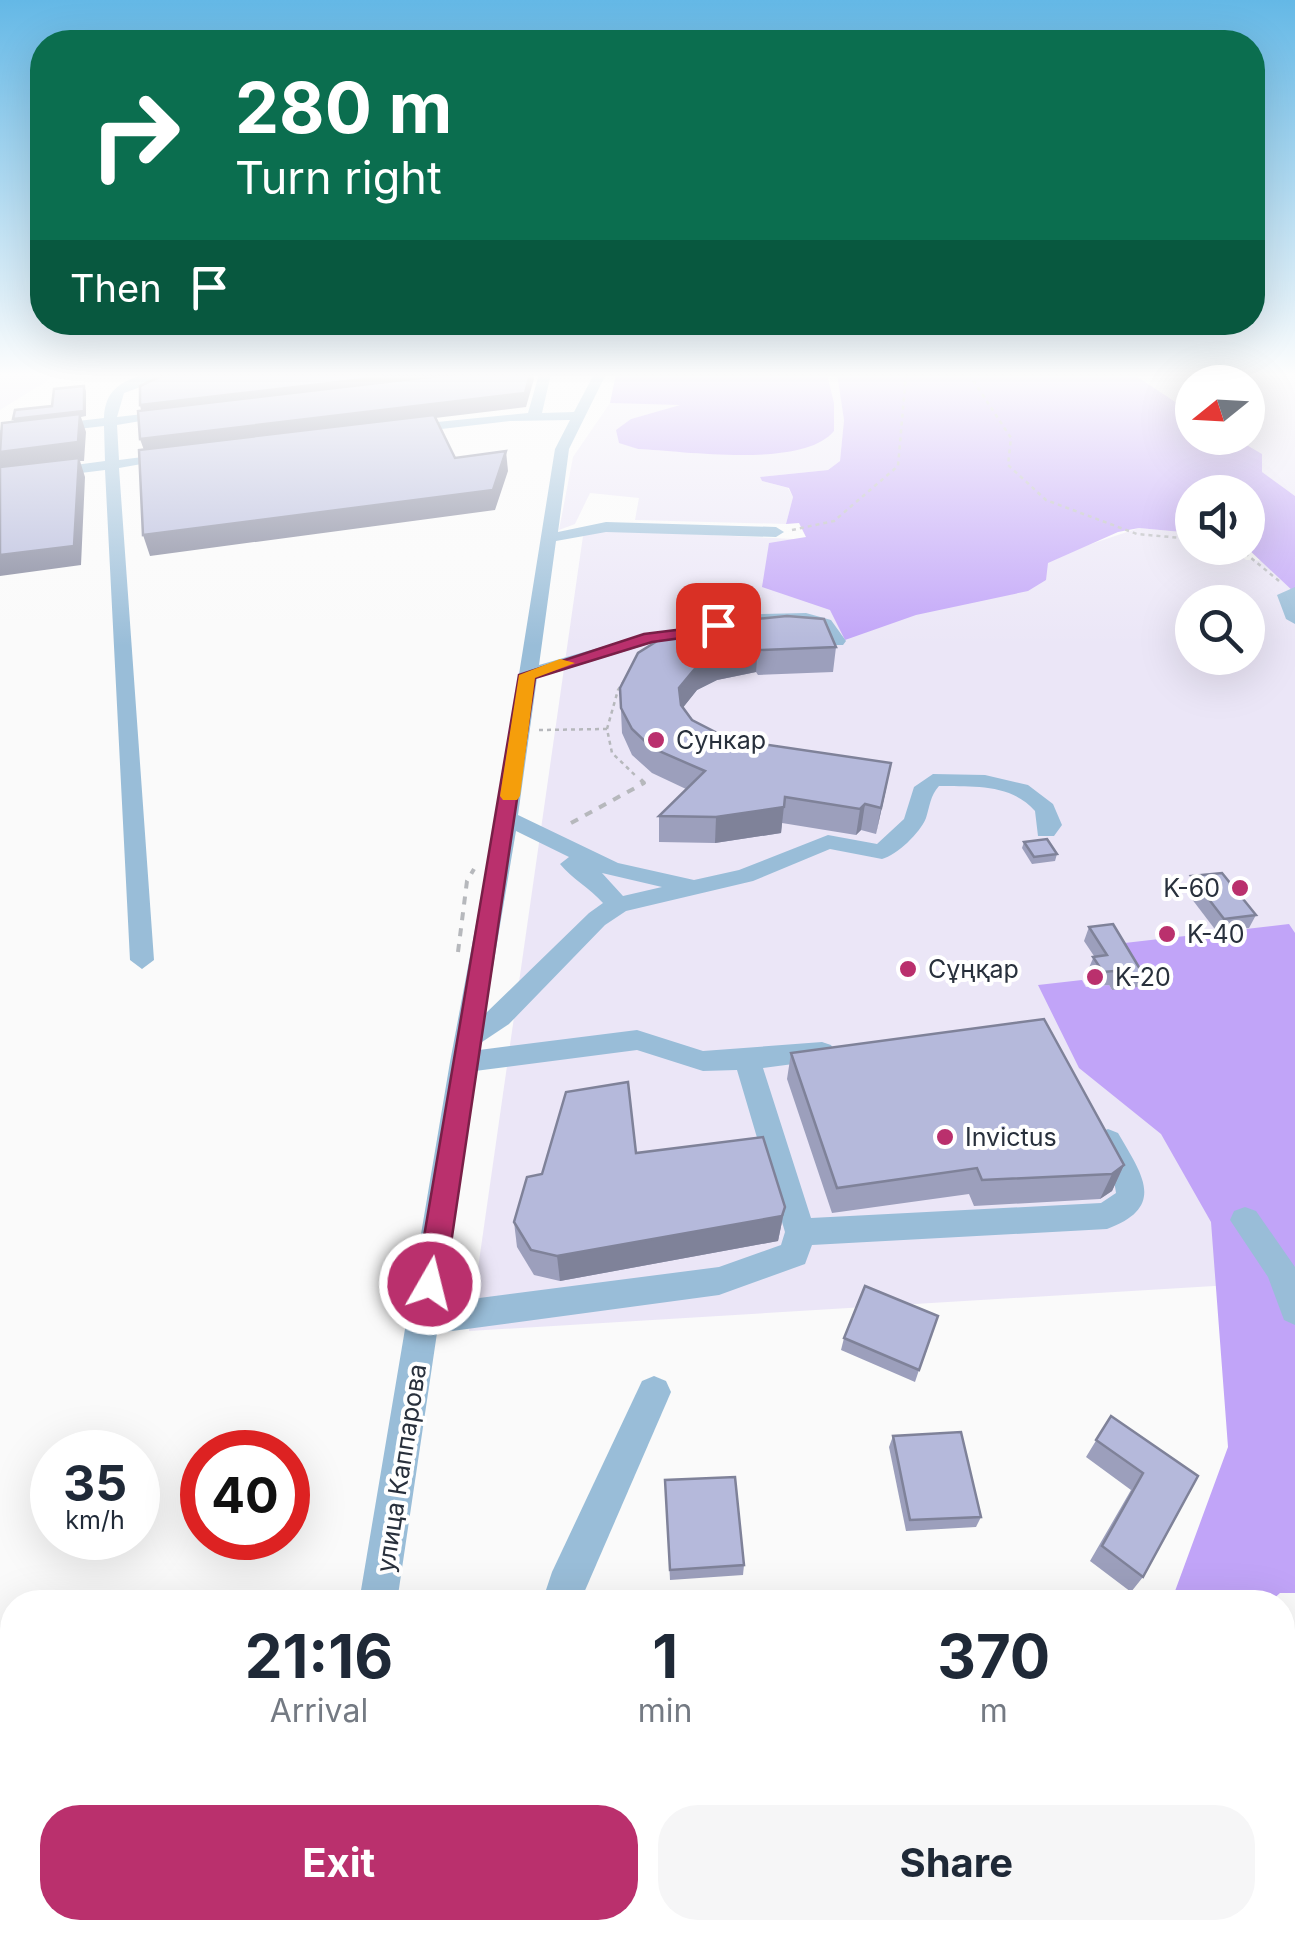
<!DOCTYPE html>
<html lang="en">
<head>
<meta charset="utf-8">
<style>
  :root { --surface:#fff; --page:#f6f6f7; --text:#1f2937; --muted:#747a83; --accent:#ba306d }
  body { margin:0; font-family:Inter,sans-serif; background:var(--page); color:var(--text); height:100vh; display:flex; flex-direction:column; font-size:38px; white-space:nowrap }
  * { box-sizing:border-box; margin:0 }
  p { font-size:32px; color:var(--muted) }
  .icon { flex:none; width:55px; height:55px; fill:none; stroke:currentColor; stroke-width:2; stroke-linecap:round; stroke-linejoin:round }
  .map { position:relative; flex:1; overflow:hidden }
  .panel { position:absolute; left:0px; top:1590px; width:1295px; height:350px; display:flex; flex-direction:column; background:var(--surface); border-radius:40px 40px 0 0; box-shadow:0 10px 40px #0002 }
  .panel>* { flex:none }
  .banner { position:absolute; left:30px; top:30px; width:1235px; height:305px; border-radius:40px; box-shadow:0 10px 40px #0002; background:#0b6e4f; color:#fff; overflow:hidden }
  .needle { width:65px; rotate:252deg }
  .buttons { position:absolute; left:1175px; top:365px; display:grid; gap:20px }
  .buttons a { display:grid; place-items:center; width:90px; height:90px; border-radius:50%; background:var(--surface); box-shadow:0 10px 40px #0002; font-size:50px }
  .speed { position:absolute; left:30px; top:1430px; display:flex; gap:20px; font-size:50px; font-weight:700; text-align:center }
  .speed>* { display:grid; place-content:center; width:130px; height:130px; border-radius:50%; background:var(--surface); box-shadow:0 10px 40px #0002; line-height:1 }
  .speed small { font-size:25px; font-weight:400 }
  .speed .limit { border:15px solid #d22; background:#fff; color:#111 }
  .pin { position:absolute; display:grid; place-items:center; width:85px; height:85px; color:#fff; margin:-42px; border-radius:20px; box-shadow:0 5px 15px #0006 }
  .me { position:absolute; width:110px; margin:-55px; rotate:8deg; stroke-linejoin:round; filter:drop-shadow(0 0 8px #0008) }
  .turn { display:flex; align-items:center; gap:35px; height:210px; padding:0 40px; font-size:45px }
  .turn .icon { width:130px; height:130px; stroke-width:2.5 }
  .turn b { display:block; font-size:70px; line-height:85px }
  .then { display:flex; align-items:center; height:95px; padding:0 40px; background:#0003; gap:20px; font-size:38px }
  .eta { display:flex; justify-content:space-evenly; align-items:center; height:170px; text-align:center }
  .eta b { font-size:60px; font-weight:700; line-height:70px }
  .action { display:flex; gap:20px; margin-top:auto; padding:20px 40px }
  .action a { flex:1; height:115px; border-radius:40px; background:var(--accent); color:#fff; font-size:40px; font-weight:700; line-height:115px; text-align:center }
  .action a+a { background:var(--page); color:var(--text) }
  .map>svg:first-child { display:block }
  .green { fill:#ebe6f7; fill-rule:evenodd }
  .forest { fill:#c1a4f8 }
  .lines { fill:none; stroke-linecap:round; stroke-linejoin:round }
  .path-far1 { stroke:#b6b8bc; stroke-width:2.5; stroke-dasharray:4 4; stroke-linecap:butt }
  .path { stroke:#b6b8bc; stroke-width:4; stroke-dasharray:8 8; stroke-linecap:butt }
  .minor { fill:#99bdd8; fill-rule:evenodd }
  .wall { fill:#9c9fbc }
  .shaded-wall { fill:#7f8299 }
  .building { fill:#b5b9db; stroke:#7f8299; stroke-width:2.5 }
  .route { fill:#ba306d; stroke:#791f47; stroke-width:2.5 }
  .slow { fill:#f59e0b }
  .poi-dot { fill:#ba306d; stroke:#fff; stroke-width:4 }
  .labels { text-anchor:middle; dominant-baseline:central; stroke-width:8; stroke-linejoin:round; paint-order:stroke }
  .poi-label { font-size:25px; fill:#28303c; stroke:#fff; text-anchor:start }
  .street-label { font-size:25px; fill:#28303c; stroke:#fff }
</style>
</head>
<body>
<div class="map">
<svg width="1295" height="1940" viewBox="0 0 1295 1940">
  <rect width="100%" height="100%" fill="#fafafa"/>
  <!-- green -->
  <g class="green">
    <path d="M0,374H58L0,410Z"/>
    <path d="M827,374H837L844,420L840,461L828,470L760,477L762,481L788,488L793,497L786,524L635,520L639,498L590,493L575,524L559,530L573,457L610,403L684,404L631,419L619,442L638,449L781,453L834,403Z"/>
    <path d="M1133,374H1295V496L1262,472V454L1236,438H1248V382H1192V413Z"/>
    <path d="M1139,528L1192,533V548H1231L1246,560L1295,562V1281L469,1331L584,529L1067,552ZM1192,602H1248V658H1192Z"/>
  </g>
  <!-- forest -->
  <g class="forest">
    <path d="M616,374H827L834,403V431C803,469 685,451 638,449L619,443L616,430L631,419L680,405L610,403Z"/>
    <path d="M837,374H1133L1192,413V438H1235L1262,454V472L1295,496V593L1247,548L1248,492H1192V533L1139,528L1118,532L1048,563L1046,580L1028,591L916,615L845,640L830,610L762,587L769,543L806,537L799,523L786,524L793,497L789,488L762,481L760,477L828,470L840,461L844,420Z"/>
    <path d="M1289,924L1295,933V1593H1280L1270,1602H1171L1228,1447L1211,1222L1161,1134L1079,1068L1038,985L1082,980L1086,987L1109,985L1112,990L1116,944Z"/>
  </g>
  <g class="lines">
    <!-- path-far1 -->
    <g class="path-far1">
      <path d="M969,374L1011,438L1008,465L1046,500L1137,534L1192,539"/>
      <path d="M792,530L834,521L898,466L906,374"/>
      <path d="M1239,548L1279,581"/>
      <path d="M607,729L618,690L626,678"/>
      <path d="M539,730L607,729L612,753L637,777"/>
    </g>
    <!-- path -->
    <g class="path">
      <path d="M571,823L644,783L635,774"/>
      <path d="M458,952L467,881L474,869"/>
    </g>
    <!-- minor -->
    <g class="minor">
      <path d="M146,374H176L124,393L117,417L169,411L176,415L117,425L119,460L174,453L181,457L119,468L154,960L142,969L130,960L105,470L0,483V475L105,461L104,426L0,438V430L104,418C105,390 121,381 146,374Z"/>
      <path d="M539,374H551L542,413L574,412L594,374H606L569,449L558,532L606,522L776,527L784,532L776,537L606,532L556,541L539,665L650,633L708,625L726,615L806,613L831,620L846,641L843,645H831L819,628L805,623L730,625L719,634L652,643L537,678L518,815L618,863L694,880L739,870L828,835L877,844L904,819L914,787L933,774L985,775L1028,785L1053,804L1062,825L1054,836H1038L1035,811C1011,783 972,787 939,786C930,796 930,806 926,818C920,833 897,855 882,859L830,849L753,881L626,911L605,925L509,1024L479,1044V1050L637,1030L703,1051L822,1042L831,1045L835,1052L831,1059L763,1068L811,1218L1101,1203L1116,1193L1114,1180L1094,1141L1098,1133L1108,1129L1118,1133C1141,1173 1168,1207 1107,1229L812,1245L805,1264L719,1295L437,1333L397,1602H359L450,1062L496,818L555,449L570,420L510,421L407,433L400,429L407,425L528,413ZM516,831L569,857L560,864C572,879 590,888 603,903L589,913L485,1014ZM602,873L662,887L623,896ZM637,1050L703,1071L737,1070L785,1232L781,1245L719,1267L441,1303L475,1071Z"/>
      <path d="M1295,587V624L1286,619L1277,595Z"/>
      <path d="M1245,1207L1256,1211L1295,1267V1325L1284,1320L1268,1277L1230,1220L1234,1211Z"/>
      <path d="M654,1376L666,1381L671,1392L580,1602H542L552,1572L642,1381Z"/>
      <rect x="1282" y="1879" width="13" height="44"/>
      <path d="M301,1928H347L345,1940H299Z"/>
      <path d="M473,1928H519L516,1940H470Z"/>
      <path d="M1203,1928H1254L1249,1940H1198Z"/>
    </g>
  </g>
  <!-- wall -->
  <g class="wall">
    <path d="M662,638L836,647L833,672L758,675L756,672L717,680L697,690L683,707L692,720L729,739L886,789L876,834L861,830L856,835L782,823L781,833L715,843L659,842V816L686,789L652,773L632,755L622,733L620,688Z"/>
    <path d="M1024,842L1057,854L1055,861L1032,864L1022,848Z"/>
    <path d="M1191,876L1256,915L1249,928L1217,932L1185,890Z"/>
    <path d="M1089,927L1143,974L1138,987L1112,990L1109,985L1098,986L1088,970L1094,956L1084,941Z"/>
    <path d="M791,1053L1124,1165L1112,1191L1100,1199L974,1206L969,1194L832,1213L787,1079Z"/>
    <path d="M636,1153L785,1207L778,1241L560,1281L534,1275L517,1247L514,1222L542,1174Z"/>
    <path d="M844,1338L919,1370L915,1382L841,1350Z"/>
    <path d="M1111,1416L1198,1476L1143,1577L1131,1592L1090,1561L1131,1490L1086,1457Z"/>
    <path d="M893,1436L981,1517L976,1527L906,1531L889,1447Z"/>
    <path d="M665,1480L744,1565L743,1575L670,1580Z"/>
    <path d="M1295,1736V1820L1282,1805V1750Z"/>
  </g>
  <!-- shaded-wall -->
  <g class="shaded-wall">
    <path d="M408,374H453L141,410L140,405Z"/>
    <path d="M533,374L534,379L526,407L145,453L140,439Z"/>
    <path d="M84,386L86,391V416L81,417L86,432L84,461H80L85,477L81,565L0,576V452L15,424L13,419L84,411Z"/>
    <path d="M506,451L508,471L495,510L150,556L143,535Z"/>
    <path d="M758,647L756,672L717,680L697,690L678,714L679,688L698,665L718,656Z"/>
    <path d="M891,763L886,789L876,834L881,808Z"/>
    <path d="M785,797L781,833L715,843L716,817Z"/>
    <path d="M865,804L861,830L856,835L860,809Z"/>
    <path d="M1124,1165L1112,1191L1100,1199L1112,1174Z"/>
    <path d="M785,1207L778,1241L560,1281L557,1256Z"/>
    <rect x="49" y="1928" width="24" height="12"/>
  </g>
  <!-- building -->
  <g class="building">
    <path d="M165,374H408L140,405V386Z"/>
    <path d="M455,374H530L525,393L140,439L138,411Z"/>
    <path d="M84,386V411L13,419L15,410L52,406L54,389Z"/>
    <path d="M80,414L78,442L0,452L2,423Z"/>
    <path d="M434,415L455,458L506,451L493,490L143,535L139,450Z"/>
    <path d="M79,458L74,546L0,555V467Z"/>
    <path d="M787,616L824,619L836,647L760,650L758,647L718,656L698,665L679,688L681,705L692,720L729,739L891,763L881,808L865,804L860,809L785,797L784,807L716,817L659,816L705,771L652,748L632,729L621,708L620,688L638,653L662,638L696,625Z"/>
    <path d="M1047,839L1057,854L1034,857L1024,842Z"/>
    <path d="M1222,873L1256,915L1224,919L1191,876Z"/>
    <path d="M1113,924L1143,974L1117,976L1114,971L1103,972L1093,957L1107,955L1089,927Z"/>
    <path d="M1044,1019L1124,1165L1112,1174L982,1180L977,1168L837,1188L791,1053Z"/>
    <path d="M628,1082L636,1153L763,1137L785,1207L782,1216L557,1256L531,1250L514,1222L527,1177L542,1174L566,1092Z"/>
    <path d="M865,1286L938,1316L919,1370L844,1338Z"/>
    <path d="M1111,1416L1198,1476L1143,1577L1102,1546L1143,1473L1096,1440Z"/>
    <path d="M961,1432L981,1517L910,1520L893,1436Z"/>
    <path d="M735,1477L744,1565L670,1570L665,1480Z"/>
    <path d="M1295,1739V1809L1282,1795V1752Z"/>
    <path d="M12,1924V1928H49V1940H0V1928Z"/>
    <path d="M594,1928H609V1940H520V1933Z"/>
  </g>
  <!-- sky -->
  <linearGradient id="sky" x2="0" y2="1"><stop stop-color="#64b8e6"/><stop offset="0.58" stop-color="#fdfdfd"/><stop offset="1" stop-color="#fdfdfd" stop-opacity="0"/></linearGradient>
  <rect width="1295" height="646" fill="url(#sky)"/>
  <!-- route -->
  <path class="route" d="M718,620L726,625L718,633L652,642L535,678L445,1284L441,1293L430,1297L420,1293L416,1284L519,675L644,634L708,626Z"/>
  <!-- slow -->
  <path class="slow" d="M560,659L575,663L535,678L520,796L517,800H503L500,796L519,675Z"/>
  <!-- markers -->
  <g class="poi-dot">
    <circle cx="656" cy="740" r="10"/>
    <circle cx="1240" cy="888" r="10"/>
    <circle cx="1167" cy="934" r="10"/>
    <circle cx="908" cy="969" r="10"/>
    <circle cx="1095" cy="977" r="10"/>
    <circle cx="945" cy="1137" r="10"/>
  </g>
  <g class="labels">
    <!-- poi labels -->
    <g class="poi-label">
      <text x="676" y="740">Сункар</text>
      <text x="1220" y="888" text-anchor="end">K-60</text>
      <text x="1187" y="934">K-40</text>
      <text x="928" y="969">Сұңқар</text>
      <text x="1115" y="977">K-20</text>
      <text x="965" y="1137">Invictus</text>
    </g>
    <!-- street labels -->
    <g class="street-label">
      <text transform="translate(401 1468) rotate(-81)">улица Каппарова</text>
    </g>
  </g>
</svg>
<div class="buttons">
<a><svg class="needle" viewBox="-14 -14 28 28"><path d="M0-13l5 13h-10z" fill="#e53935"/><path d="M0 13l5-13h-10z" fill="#747a83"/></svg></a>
<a><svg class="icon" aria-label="sound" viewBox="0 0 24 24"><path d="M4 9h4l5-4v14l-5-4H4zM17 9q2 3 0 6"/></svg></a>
<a><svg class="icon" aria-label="search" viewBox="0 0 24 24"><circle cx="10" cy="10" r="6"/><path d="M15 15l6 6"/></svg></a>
</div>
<div class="speed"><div>35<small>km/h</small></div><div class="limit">40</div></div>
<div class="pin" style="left:718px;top:625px;background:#d93025"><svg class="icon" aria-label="arrive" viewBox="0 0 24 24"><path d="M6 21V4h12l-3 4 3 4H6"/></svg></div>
<svg class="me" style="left:430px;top:1284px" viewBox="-20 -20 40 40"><circle r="17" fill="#ba306d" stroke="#fff" stroke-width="3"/><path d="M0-11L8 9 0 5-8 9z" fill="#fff"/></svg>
<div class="banner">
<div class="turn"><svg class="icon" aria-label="right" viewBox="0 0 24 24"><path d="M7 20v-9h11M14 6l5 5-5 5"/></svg><div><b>280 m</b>Turn right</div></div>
<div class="then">Then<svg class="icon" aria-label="arrive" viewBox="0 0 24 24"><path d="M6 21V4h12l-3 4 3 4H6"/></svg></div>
</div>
<section class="panel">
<div class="eta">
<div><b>21:16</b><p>Arrival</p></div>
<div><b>1</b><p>min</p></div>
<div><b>370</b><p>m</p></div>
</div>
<div class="action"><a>Exit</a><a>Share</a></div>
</section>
</div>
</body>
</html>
